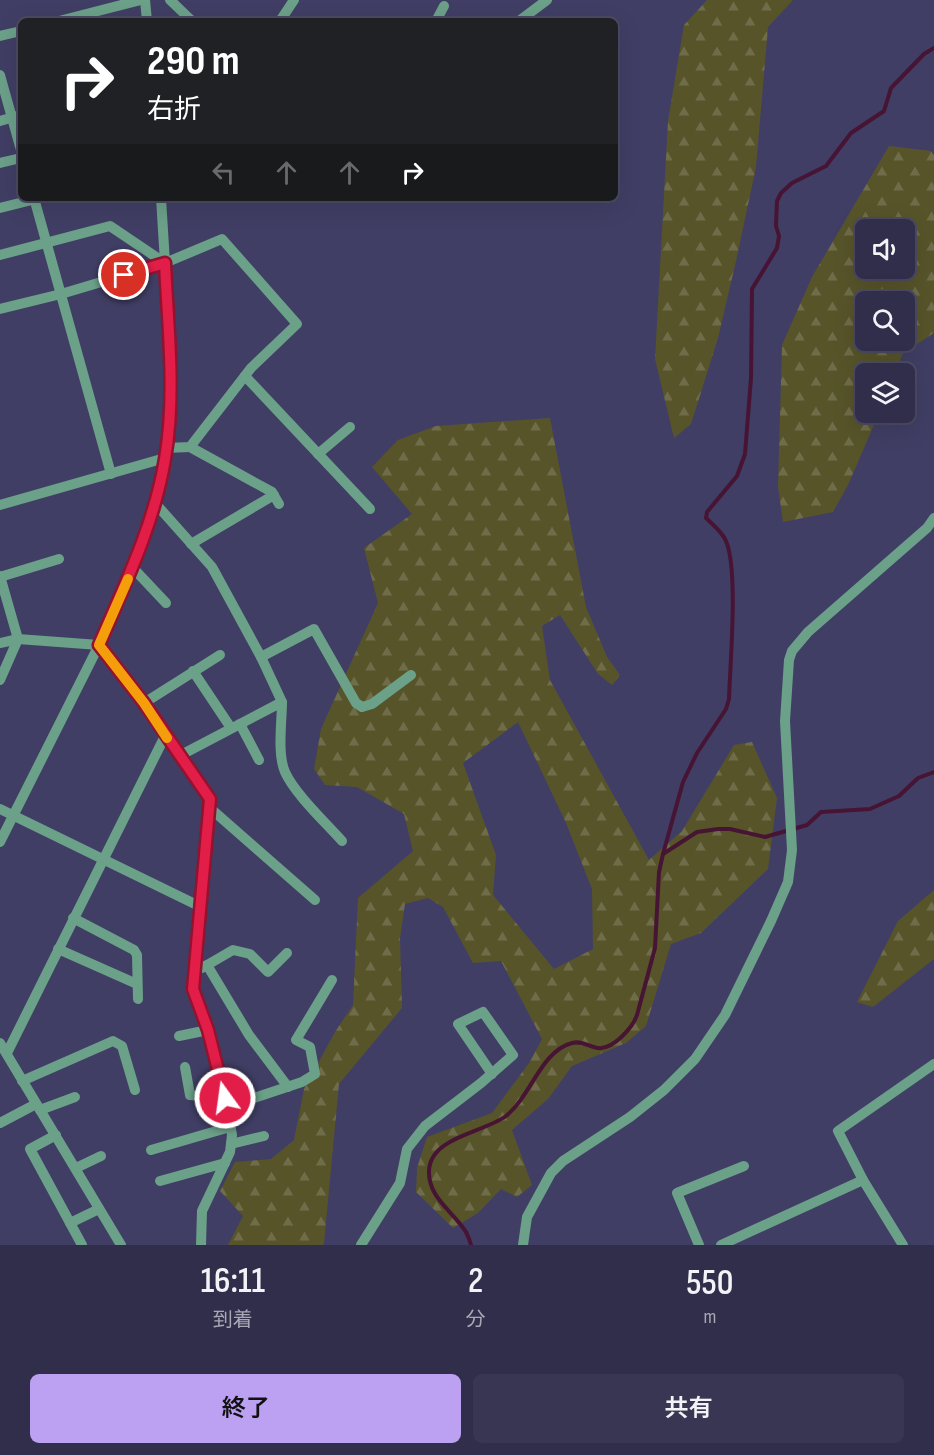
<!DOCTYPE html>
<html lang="ja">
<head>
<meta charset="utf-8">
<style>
  :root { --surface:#302e4b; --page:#383652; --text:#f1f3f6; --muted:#a8a8b5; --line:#4b4a63; --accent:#bca0f2 }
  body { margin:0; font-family:"Sofia Sans Condensed","Noto Sans JP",sans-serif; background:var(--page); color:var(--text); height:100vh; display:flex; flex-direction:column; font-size:22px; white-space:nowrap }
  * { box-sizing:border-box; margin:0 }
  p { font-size:20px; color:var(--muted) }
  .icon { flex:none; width:33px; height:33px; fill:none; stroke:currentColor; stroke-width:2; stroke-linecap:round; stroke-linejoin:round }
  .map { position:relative; height:1245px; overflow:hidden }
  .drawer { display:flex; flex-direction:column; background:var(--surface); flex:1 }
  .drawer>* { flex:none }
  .top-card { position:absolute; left:18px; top:18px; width:600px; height:183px; border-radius:9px; box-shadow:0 6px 24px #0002,0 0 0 2px var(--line); background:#202124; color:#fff; overflow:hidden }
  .buttons { position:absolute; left:855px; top:219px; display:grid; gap:12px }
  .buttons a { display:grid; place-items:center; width:60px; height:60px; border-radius:9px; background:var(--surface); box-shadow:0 6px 24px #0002,0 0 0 2px var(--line); font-size:30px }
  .pin { position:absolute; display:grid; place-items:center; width:51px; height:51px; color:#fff; margin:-26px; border:3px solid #fff; border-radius:50%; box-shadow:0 2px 6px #0007 }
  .me { position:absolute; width:66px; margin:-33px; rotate:346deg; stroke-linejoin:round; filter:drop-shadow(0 0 4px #0008) }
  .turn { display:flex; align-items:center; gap:21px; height:126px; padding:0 30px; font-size:27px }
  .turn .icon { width:78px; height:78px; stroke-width:2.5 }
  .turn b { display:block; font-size:42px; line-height:51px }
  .lanes { display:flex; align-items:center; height:57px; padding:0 30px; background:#0003; justify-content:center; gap:30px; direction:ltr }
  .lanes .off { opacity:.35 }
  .eta { display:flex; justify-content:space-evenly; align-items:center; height:102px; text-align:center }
  .eta b { font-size:36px; font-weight:600; line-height:42px }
  .cta { display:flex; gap:12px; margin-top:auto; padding:12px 30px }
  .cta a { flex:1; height:69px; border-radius:9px; background:var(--accent); color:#111; font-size:24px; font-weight:600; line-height:69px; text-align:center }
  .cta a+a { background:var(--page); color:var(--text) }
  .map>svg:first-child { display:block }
  .forest { fill:url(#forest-firs); fill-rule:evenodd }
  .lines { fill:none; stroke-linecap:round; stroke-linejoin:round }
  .stream { stroke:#471434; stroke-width:4 }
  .minor { stroke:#6ba089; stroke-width:10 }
  .route-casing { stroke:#92132f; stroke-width:15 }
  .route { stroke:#e11d48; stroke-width:10 }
  .slow { stroke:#f59e0b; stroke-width:10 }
</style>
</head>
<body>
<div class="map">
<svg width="934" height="1245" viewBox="0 0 934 1245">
  <defs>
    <pattern id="forest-firs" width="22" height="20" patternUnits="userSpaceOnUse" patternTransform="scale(1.5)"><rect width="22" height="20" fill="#57542a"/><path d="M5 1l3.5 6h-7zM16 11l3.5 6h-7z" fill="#6f6c4a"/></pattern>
  </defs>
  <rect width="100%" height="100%" fill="#403e64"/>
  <!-- forest -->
  <g class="forest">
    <path d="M707,0H793L768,27L756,167L736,261L718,338L691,424L674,438L655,359L668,121L684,25Z"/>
    <path d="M889,146L931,151L934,155V333L903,353L895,373L866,374V412L879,413L848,485L833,512L783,522L778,487L782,345L812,277ZM866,230H904V268H866ZM866,302H904V340H866Z"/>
    <path d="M550,418L586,607L607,657L620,675L612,685L598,674L560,615L542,626L550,680L649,860L682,831L734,745L752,742L777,798L768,869L701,933L671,944L646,1026L626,1043L572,1066L548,1099L512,1130L532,1185L517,1197L501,1189L478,1213L453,1228L416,1192L417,1168L427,1137L492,1113L529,1063L542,1039L501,961L473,963L443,907L428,898L405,904L400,938L402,1008L339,1084L324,1243L323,1245H228L243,1216L220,1191L235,1162L271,1159L294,1140L304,1089L335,1032L353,1005L358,898L413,851L404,814L357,787L325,785L314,769L321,729L378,603L364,548L412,514L372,467L398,440L436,426ZM518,722L566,823L592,889L593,949L554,969L493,895L496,855L463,763Z"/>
    <path d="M934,890V959L873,1007L857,1002L898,921Z"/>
  </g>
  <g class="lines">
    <!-- stream -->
    <g class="stream">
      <path d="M663,854L697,832L718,829H730L765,837L807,825L821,812L870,809L899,796L918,778L934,772"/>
      <path d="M471,1245C470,1241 468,1236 466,1232C454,1212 428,1198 429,1171C430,1137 483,1133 506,1116C531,1096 541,1051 572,1043C582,1040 589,1047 598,1048C613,1050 633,1027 637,1015L655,948L659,872L663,854L683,782L697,753L726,709L729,699C730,664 739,565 725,539C721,531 712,524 706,518L707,512L737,476L745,454L751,378L752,289L777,248L779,236L776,226L777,201L781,193L792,183L826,166L851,133L884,111L891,88L924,54L934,48"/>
    </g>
    <!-- minor -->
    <g class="minor">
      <path d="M145,0L147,21"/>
      <path d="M170,0L192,21"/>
      <path d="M59,21L141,0"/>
      <path d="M280,21L294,0"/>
      <path d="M436,21L444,6"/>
      <path d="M519,21L547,0"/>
      <path d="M0,36L21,31"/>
      <path d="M0,75L21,150"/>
      <path d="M0,121L21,115"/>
      <path d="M0,163L21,158"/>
      <path d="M34,198L111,474"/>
      <path d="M0,208L40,198"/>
      <path d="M0,255L110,226L165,263"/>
      <path d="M0,309L61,294L165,263L222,239L297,324L251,368L190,447L166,448"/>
      <path d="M245,376L370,509"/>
      <path d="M190,447L272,492L279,504"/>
      <path d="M318,454L350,427"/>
      <path d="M155,503L212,567L261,657L314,629L356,703L362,707L372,704L411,675"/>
      <path d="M0,505L165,458"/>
      <path d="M191,544L274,495"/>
      <path d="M133,568L166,603"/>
      <path d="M0,576L18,639L0,680"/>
      <path d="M0,577L59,559"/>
      <path d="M0,643L18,639L99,645L144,703L210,799L193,989L208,1030L225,1098L232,1135L230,1152L202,1211L201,1245"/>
      <path d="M261,657L282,702"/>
      <path d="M193,671L231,728"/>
      <path d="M144,703L220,655"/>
      <path d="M240,724L259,760"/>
      <path d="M181,755L282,702C282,721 277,754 285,772C295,794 325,822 342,841"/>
      <path d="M210,808L315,900"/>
      <path d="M0,809L199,906"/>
      <path d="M0,842L99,645L140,551L159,487L166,448L170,396L165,263L161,198"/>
      <path d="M73,918L134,950L137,955L138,999"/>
      <path d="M58,949L137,984"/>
      <path d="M207,965L249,1035L288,1087"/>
      <path d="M202,968L233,950L250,954L268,972L287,953"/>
      <path d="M179,1036L208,1030"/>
      <path d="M0,1043L121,1245"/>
      <path d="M7,1053L165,736"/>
      <path d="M185,1067L190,1095L225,1098"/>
      <path d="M22,1081L113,1041L122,1046L135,1090"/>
      <path d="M227,1107L302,1082L315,1074L310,1047L296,1040L332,980"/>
      <path d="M40,1110L75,1097"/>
      <path d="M0,1123L36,1104"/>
      <path d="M56,1135L30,1149L82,1245"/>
      <path d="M231,1144L264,1136"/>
      <path d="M151,1150L230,1127"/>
      <path d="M76,1168L101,1156"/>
      <path d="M160,1181L225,1163"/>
      <path d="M70,1223L99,1209"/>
      <path d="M361,1245L400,1183L407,1149L425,1126L481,1083L513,1055L483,1012L458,1024L492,1074"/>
      <path d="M523,1245L527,1217L551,1173L563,1161L630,1117L664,1090L695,1059L725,1015L771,921L788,882L792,850L785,721L789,660L792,651L808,632L927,528L934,518"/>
      <path d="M699,1245L677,1193L744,1166"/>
      <path d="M721,1245L863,1180"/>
      <path d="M903,1245L863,1180L838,1131L934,1064"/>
    </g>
  </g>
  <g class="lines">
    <!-- route casing -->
    <g class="route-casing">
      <path id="route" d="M124,275L165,263C168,328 176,395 165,459C154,525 125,584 99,645L144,703L210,799L193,989L208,1030L225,1098"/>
    </g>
    <!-- route -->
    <use href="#route" class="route"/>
    <!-- slow -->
    <path class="slow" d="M128,579L99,645L144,703L167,738"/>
  </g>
</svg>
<div class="buttons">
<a><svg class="icon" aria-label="sound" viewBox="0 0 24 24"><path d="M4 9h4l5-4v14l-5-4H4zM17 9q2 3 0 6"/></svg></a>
<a><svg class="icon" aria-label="search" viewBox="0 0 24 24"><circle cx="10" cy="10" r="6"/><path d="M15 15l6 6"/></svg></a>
<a><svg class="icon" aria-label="layers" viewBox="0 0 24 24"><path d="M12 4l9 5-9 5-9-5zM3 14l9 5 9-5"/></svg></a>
</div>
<div class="pin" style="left:124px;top:275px;background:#d93025"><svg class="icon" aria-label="arrive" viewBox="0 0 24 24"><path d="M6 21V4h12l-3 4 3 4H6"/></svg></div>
<svg class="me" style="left:225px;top:1098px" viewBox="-20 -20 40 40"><circle r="17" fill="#e11d48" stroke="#fff" stroke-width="3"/><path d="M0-11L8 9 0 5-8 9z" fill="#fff"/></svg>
<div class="top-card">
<div class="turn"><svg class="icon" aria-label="right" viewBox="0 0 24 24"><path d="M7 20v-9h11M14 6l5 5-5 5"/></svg><div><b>290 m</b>右折</div></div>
<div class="lanes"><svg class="icon off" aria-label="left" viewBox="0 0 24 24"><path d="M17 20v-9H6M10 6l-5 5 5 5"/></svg><svg class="icon off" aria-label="ahead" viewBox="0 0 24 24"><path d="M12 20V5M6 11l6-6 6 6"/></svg><svg class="icon off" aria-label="ahead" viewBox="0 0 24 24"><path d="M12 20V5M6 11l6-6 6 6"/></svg><svg class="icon" aria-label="right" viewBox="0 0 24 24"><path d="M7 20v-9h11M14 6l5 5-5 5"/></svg></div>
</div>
</div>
<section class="drawer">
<div class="eta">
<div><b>16:11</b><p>到着</p></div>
<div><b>2</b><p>分</p></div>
<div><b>550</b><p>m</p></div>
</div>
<div class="cta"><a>終了</a><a>共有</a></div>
</section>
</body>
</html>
